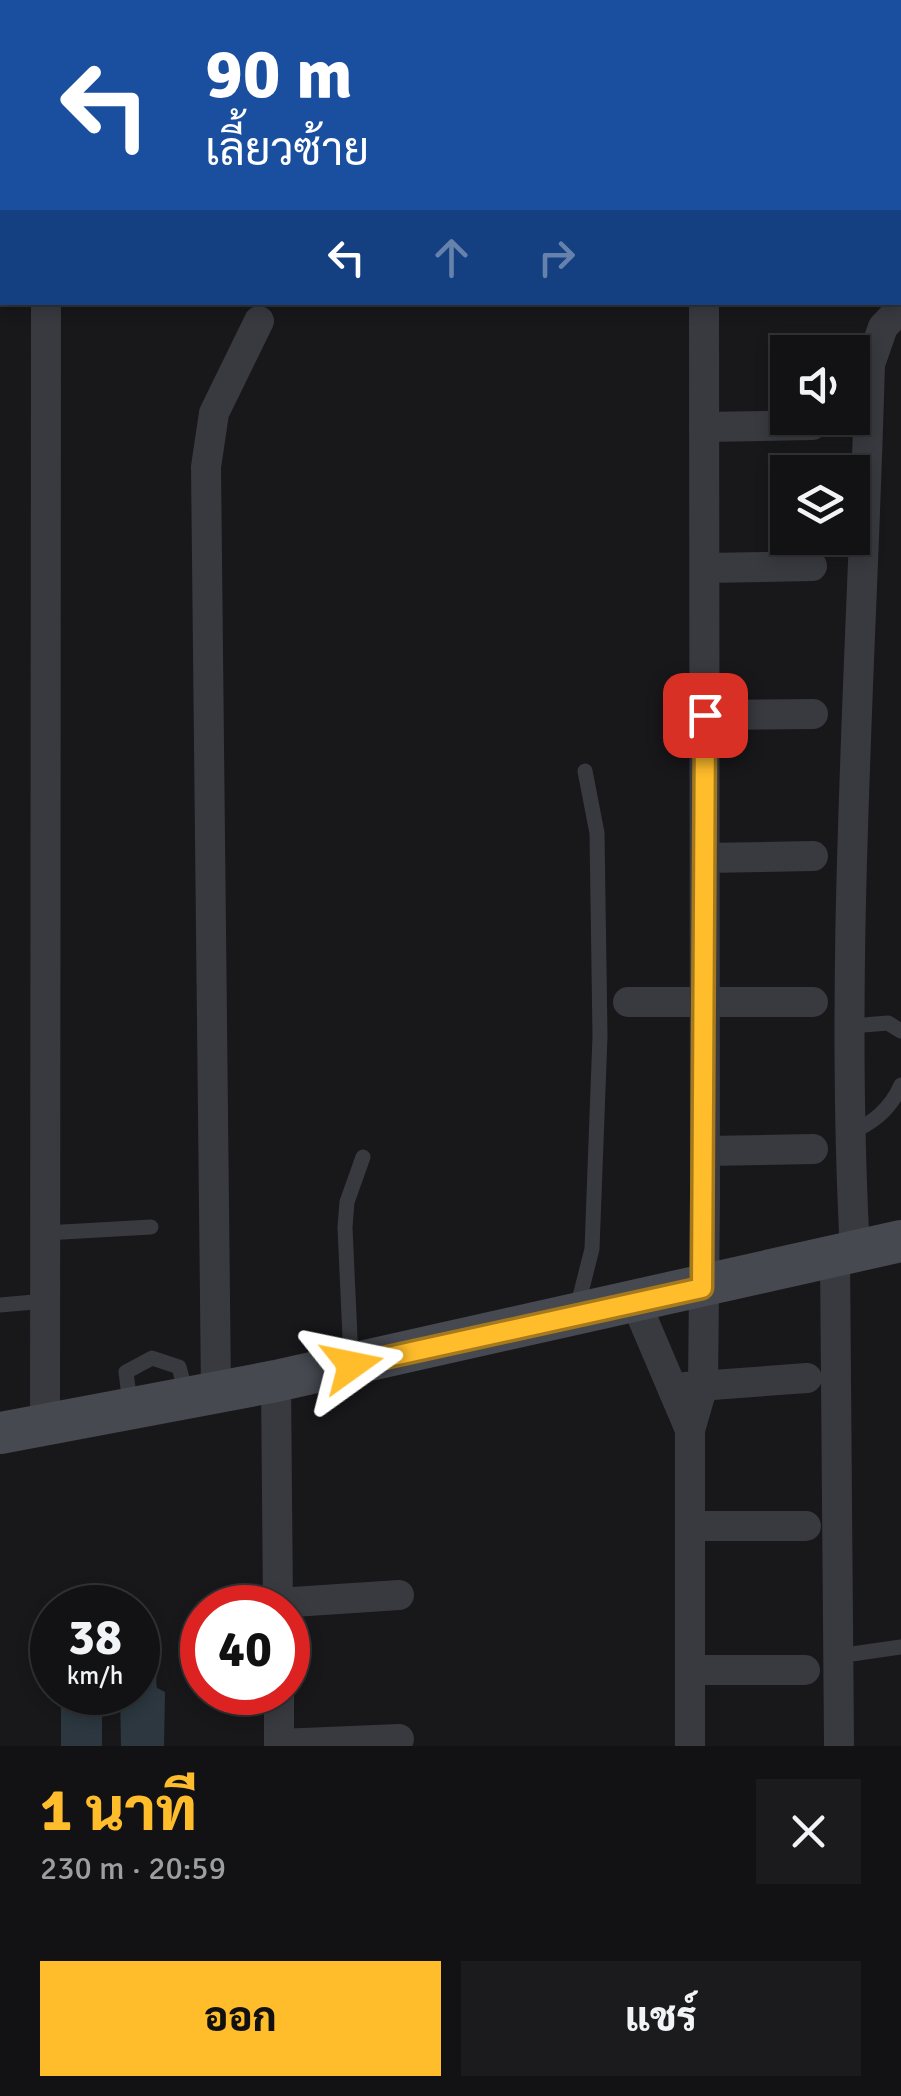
<!DOCTYPE html>
<html lang="th">
<head>
<meta charset="utf-8">
<style>
  :root { --surface:#121214; --page:#1b1b1d; --text:#f1f3f6; --muted:#9c9ea0; --line:#313234; --accent:#ffbc2b }
  body { margin:0; font-family:Signika,Sarabun,sans-serif; background:var(--page); color:var(--text); height:100vh; display:flex; flex-direction:column; font-size:38px; white-space:nowrap }
  * { box-sizing:border-box; margin:0 }
  p { font-size:32px; color:var(--muted) }
  .icon { flex:none; width:55px; height:55px; fill:none; stroke:currentColor; stroke-width:2; stroke-linecap:round; stroke-linejoin:round }
  .map { position:relative; height:1746px; overflow:hidden }
  .details { display:flex; flex-direction:column; background:var(--surface); flex:1 }
  .details>* { flex:none }
  .top-card { position:absolute; left:0px; top:0px; width:902px; height:305px; box-shadow:0 5px 15px #0003,0 0 0 2px var(--line); background:#1a4fa0; color:#fff; overflow:hidden }
  .controls { position:absolute; left:770px; top:335px; display:grid; gap:20px }
  .controls a { display:grid; place-items:center; width:100px; height:100px; border-radius:0px; background:var(--surface); box-shadow:0 5px 15px #0003,0 0 0 2px var(--line); font-size:50px }
  .speed { position:absolute; left:30px; top:1585px; display:flex; gap:20px; font-size:50px; font-weight:700; text-align:center }
  .speed>* { display:grid; place-content:center; width:130px; height:130px; border-radius:50%; background:var(--surface); box-shadow:0 5px 15px #0003,0 0 0 2px var(--line); line-height:1 }
  .speed small { font-size:25px; font-weight:400 }
  .speed .limit { border:15px solid #d22; background:#fff; color:#111 }
  .pin { position:absolute; display:grid; place-items:center; width:85px; height:85px; color:#fff; margin:-42px; border-radius:20px; box-shadow:0 5px 15px #0006 }
  .me { position:absolute; width:110px; margin:-55px; rotate:78deg; stroke-linejoin:round; filter:drop-shadow(0 0 8px #0008) }
  .turn { display:flex; align-items:center; gap:35px; height:210px; padding:0 40px; font-size:45px }
  .turn .icon { width:130px; height:130px; stroke-width:2.5 }
  .turn b { display:block; font-size:70px; line-height:85px }
  .lanes { display:flex; align-items:center; height:95px; padding:0 40px; background:#0003; justify-content:center; gap:50px; direction:ltr }
  .lanes .off { opacity:.35 }
  .round { display:grid; place-items:center; flex:none; width:105px; height:105px; border-radius:0px; background:var(--page) }
  .head { display:flex; align-items:center; justify-content:space-between; height:170px; padding:0 40px }
  h1 { font-size:60px; font-weight:800; line-height:75px; color:var(--accent) }
  .action { display:flex; gap:20px; margin-top:auto; padding:20px 40px }
  .action a { flex:1; height:115px; border-radius:0px; background:var(--accent); color:#111; font-size:40px; font-weight:800; line-height:115px; text-align:center }
  .action a+a { background:var(--page); color:var(--text) }
  .map>svg:first-child { display:block }
  .water { fill:#2c3740 }
  .lines { fill:none; stroke-linecap:round; stroke-linejoin:round }
  .canal { stroke:#2c3740; stroke-width:28 }
  .lane { stroke:#393a40; stroke-width:15 }
  .street { stroke:#393a40; stroke-width:30 }
  .secondary { stroke:#464950; stroke-width:42 }
  .route-casing { stroke:#a67a1c; stroke-width:25 }
  .route { stroke:#ffbc2b; stroke-width:18 }
</style>
</head>
<body>
<div class="map">
<svg width="901" height="1746" viewBox="0 0 901 1746">
  <rect width="100%" height="100%" fill="#18181b"/>
  <!-- water -->
  <g class="water">
    <path d="M138,1625C174,1649 153,1654 157,1688L165,1692L164,1746H121L120,1693L138,1692Z"/>
    <rect x="61" y="1693" width="41" height="53"/>
  </g>
  <g class="lines">
    <!-- canal -->
    <g class="canal">
      <path d="M0,168H2"/>
      <path d="M900,175H901"/>
    </g>
    <!-- lane -->
    <g class="lane">
      <path d="M851,1026L888,1023L901,1031"/>
      <path d="M848,1134C873,1123 890,1110 901,1085"/>
      <path d="M45,1233L151,1227"/>
      <path d="M0,1305L45,1301"/>
      <path d="M577,1308L592,1249L600,1036L597,833L585,771"/>
      <path d="M351,1360L345,1227L347,1202L363,1157"/>
      <path d="M130,1404L126,1372L152,1358L179,1367L187,1397"/>
      <path d="M838,1656L901,1647"/>
    </g>
    <!-- street -->
    <g class="street">
      <path d="M335,0V2"/>
      <path d="M447,0V2"/>
      <path d="M635,0V2"/>
      <path d="M742,0V2"/>
      <path d="M13,2V0"/>
      <path d="M211,2V0"/>
      <path d="M704,427L812,425"/>
      <path d="M705,568L812,566"/>
      <path d="M705,715L813,714"/>
      <path d="M705,858L813,856"/>
      <path d="M628,1002H813"/>
      <path d="M706,1151L813,1149"/>
      <path d="M855,1252C839,956 862,660 870,364L883,327L901,308"/>
      <path d="M835,1256L839,1746"/>
      <path d="M636,1303L690,1430"/>
      <path d="M276,1381L278,1608"/>
      <path d="M685,1387L807,1378"/>
      <path d="M216,1392L206,467L214,413L259,321"/>
      <path d="M45,1425L46,302"/>
      <path d="M690,1526H806"/>
      <path d="M278,1603L399,1595"/>
      <path d="M200,1660H202"/>
      <path d="M690,1670H805"/>
      <path d="M279,1692V1746"/>
      <path d="M279,1744L399,1739"/>
      <path d="M690,1746V1430L703,1385L705,1196L704,302"/>
    </g>
    <!-- secondary -->
    <path class="secondary" d="M0,1433L276,1381L901,1241"/>
  </g>
  <g class="lines">
    <!-- route casing -->
    <g class="route-casing">
      <path id="route" d="M352,1365L702,1288L705,715"/>
    </g>
    <!-- route -->
    <use href="#route" class="route"/>
  </g>
</svg>
<div class="controls">
<a><svg class="icon" aria-label="sound" viewBox="0 0 24 24"><path d="M4 9h4l5-4v14l-5-4H4zM17 9q2 3 0 6"/></svg></a>
<a><svg class="icon" aria-label="layers" viewBox="0 0 24 24"><path d="M12 4l9 5-9 5-9-5zM3 14l9 5 9-5"/></svg></a>
</div>
<div class="speed"><div>38<small>km/h</small></div><div class="limit">40</div></div>
<div class="pin" style="left:705px;top:715px;background:#d93025"><svg class="icon" aria-label="arrive" viewBox="0 0 24 24"><path d="M6 21V4h12l-3 4 3 4H6"/></svg></div>
<svg class="me" style="left:352px;top:1365px" viewBox="-20 -20 40 40"><path d="M0-17L14 15 0 8-14 15z" fill="#ffbc2b" stroke="#fff" stroke-width="4"/></svg>
<div class="top-card">
<div class="turn"><svg class="icon" aria-label="left" viewBox="0 0 24 24"><path d="M17 20v-9H6M10 6l-5 5 5 5"/></svg><div><b>90 m</b>เลี้ยวซ้าย</div></div>
<div class="lanes"><svg class="icon" aria-label="left" viewBox="0 0 24 24"><path d="M17 20v-9H6M10 6l-5 5 5 5"/></svg><svg class="icon off" aria-label="ahead" viewBox="0 0 24 24"><path d="M12 20V5M6 11l6-6 6 6"/></svg><svg class="icon off" aria-label="right" viewBox="0 0 24 24"><path d="M7 20v-9h11M14 6l5 5-5 5"/></svg></div>
</div>
</div>
<section class="details">
<div class="head"><div><h1>1 นาที</h1><p>230 m · 20:59</p></div><a class="round"><svg class="icon" aria-label="close" viewBox="0 0 24 24"><path d="M6 6l12 12M18 6L6 18"/></svg></a></div>
<div class="action"><a>ออก</a><a>แชร์</a></div>
</section>
</body>
</html>
